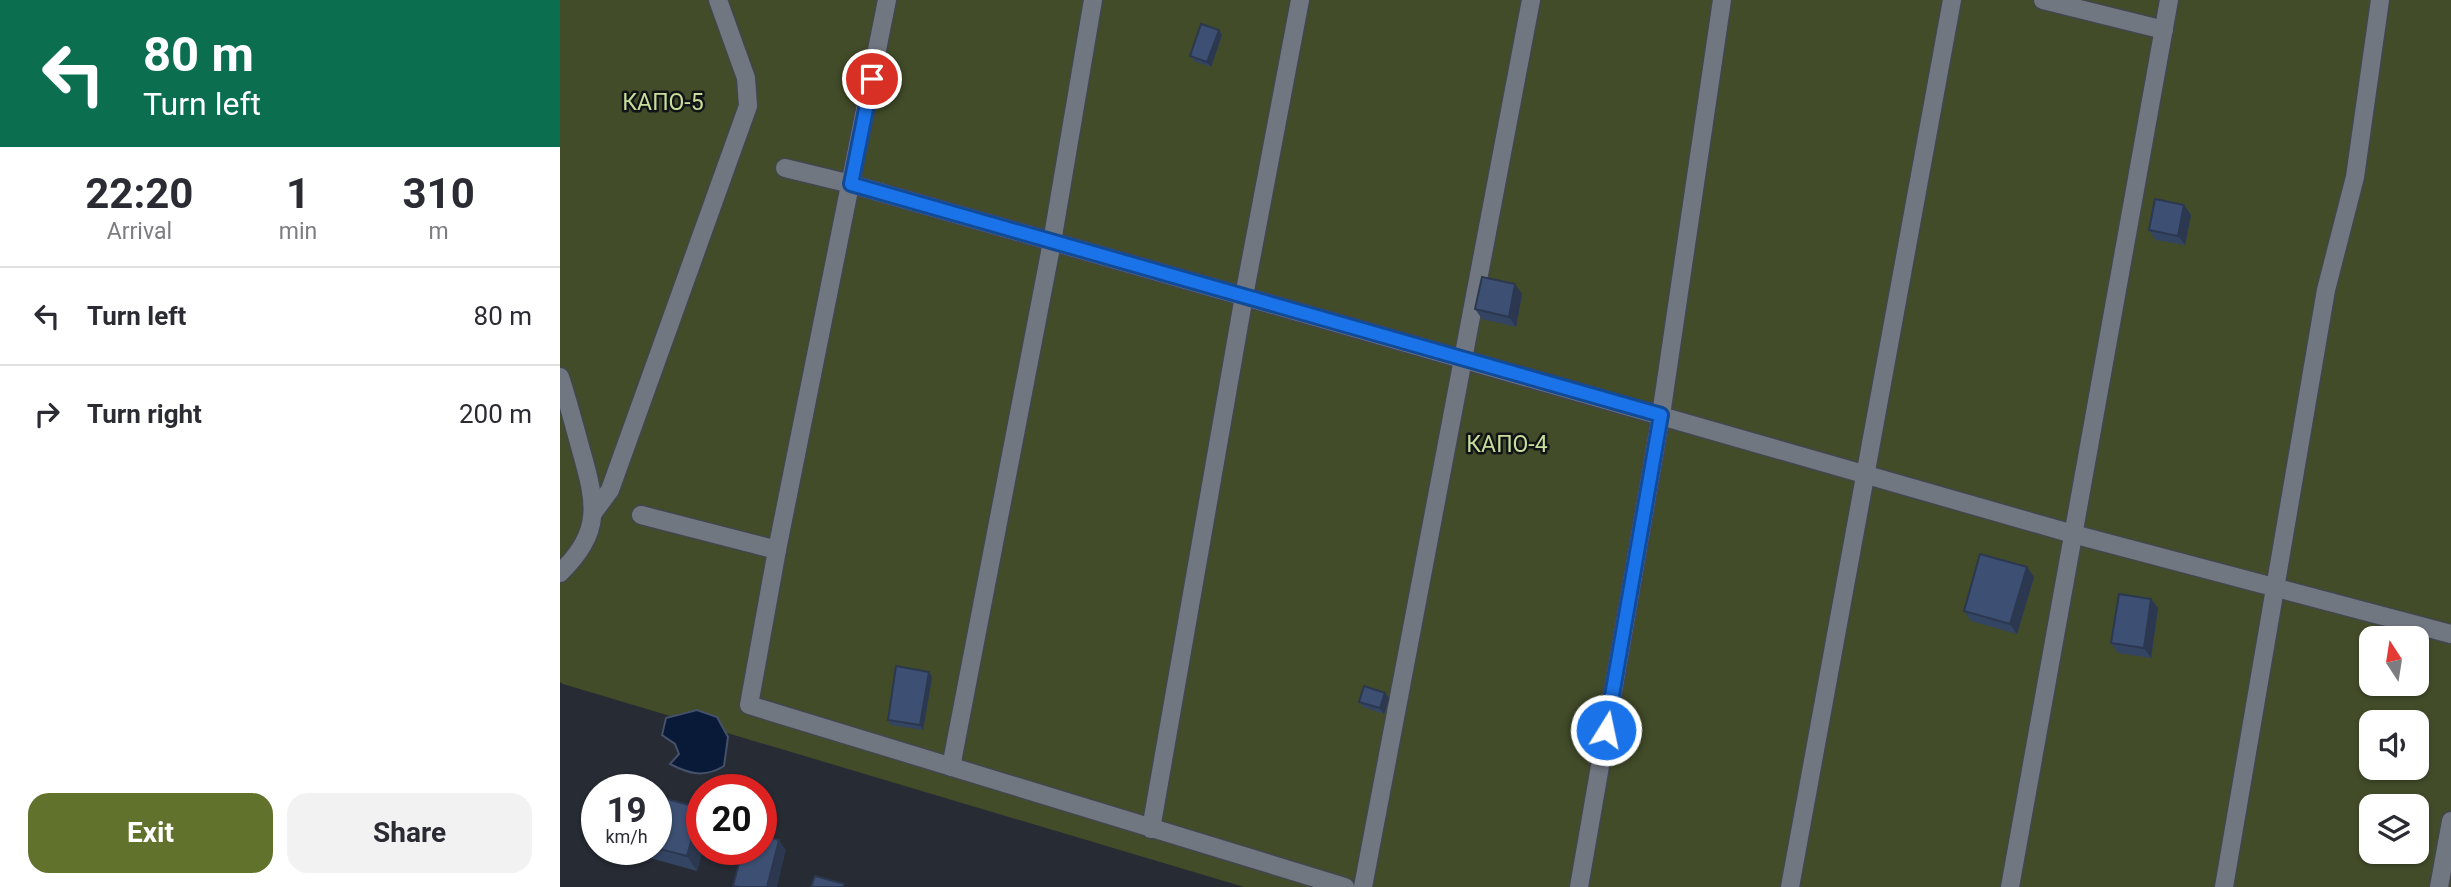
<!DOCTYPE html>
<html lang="en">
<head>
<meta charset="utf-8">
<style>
  :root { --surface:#fff; --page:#f2f2f3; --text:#2b2b33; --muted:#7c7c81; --line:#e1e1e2; --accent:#61722c }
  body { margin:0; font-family:Roboto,sans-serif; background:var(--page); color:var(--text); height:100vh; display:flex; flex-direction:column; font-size:26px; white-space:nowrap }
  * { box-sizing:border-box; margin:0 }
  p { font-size:23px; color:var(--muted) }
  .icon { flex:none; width:38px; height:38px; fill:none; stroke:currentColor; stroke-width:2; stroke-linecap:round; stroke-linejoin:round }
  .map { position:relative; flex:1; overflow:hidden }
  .side { display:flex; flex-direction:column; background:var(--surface); width:560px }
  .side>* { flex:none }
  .hud { background:#0b6e4f; color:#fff; overflow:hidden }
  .needle { width:46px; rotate:348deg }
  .tools { position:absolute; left:1799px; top:626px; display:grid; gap:14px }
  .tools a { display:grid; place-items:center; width:70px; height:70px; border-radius:14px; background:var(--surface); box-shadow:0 2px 5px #0004; font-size:35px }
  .speed { position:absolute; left:21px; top:774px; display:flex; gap:14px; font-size:35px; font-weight:700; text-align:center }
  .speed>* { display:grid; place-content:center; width:91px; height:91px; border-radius:50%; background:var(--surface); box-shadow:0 2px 5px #0004; line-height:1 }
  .speed small { font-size:18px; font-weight:400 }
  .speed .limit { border:10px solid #d22; background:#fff; color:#111 }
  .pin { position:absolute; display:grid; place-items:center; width:60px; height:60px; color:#fff; margin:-30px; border:4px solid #fff; border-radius:50%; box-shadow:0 2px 7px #0007 }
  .me { position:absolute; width:77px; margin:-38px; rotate:10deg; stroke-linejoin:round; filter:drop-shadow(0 0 5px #0008) }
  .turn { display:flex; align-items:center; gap:24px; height:147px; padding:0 28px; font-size:32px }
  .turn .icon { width:91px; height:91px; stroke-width:2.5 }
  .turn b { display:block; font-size:49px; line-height:60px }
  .eta { display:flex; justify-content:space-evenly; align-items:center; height:119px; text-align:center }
  .eta b { font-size:42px; font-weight:700; line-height:49px }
  .cta { display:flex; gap:14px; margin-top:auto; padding:14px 28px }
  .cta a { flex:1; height:80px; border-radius:21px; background:var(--accent); color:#fff; font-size:28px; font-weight:700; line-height:80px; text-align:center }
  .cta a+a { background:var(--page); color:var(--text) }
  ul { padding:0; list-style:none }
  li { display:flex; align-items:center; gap:21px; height:98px; padding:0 28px; border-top:2px solid var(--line) }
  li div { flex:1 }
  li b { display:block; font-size:26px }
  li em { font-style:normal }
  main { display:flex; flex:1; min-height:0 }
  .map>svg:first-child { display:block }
  .green { fill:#424c29; fill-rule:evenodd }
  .water { fill:#091938; stroke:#455169; stroke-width:2 }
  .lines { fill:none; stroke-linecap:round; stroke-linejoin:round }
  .minor-casing { stroke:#42464d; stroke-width:21 }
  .minor { stroke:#717781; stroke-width:18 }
  .wall { fill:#344563 }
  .shaded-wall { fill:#2b3850 }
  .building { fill:#3d5073; stroke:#2b3850; stroke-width:2 }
  .route-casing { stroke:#114b97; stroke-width:18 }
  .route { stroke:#1a73e8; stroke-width:12 }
  .labels { text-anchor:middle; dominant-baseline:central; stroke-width:5; stroke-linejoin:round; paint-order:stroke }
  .park-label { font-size:23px; fill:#c8dd99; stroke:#111417 }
</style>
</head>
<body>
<main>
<section class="side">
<div class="hud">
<div class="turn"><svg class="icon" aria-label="left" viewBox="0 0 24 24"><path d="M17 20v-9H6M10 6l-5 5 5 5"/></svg><div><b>80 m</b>Turn left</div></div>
</div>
<div class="eta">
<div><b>22:20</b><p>Arrival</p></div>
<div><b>1</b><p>min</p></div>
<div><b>310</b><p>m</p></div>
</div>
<ul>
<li><svg class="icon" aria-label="left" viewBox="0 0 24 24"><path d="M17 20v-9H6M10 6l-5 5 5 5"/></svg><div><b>Turn left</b></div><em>80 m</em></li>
<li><svg class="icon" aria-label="right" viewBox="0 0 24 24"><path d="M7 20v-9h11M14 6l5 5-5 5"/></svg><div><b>Turn right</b></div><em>200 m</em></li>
</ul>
<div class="cta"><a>Exit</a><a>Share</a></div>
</section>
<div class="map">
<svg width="1891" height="887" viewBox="0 0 1891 887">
  <rect width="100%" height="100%" fill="#262b34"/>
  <!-- green -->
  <path class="green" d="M0,0H1891V887H684L3,684L0,682ZM1811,639H1857V684H1811ZM1811,723H1857V768H1811ZM1811,807H1857V852H1811Z"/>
  <!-- water -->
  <path class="water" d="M137,710L157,717L168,737L164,766C145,778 129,774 110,764L119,754L115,744L102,735L106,718Z"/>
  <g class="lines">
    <!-- minor casing -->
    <g class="minor-casing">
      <g id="minor">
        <path d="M327,0L217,550L189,705L785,887"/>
        <path d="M1483,0L1604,30"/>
        <path d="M225,168L291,184L1513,534L1891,634"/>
        <path d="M0,377C8,401 14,425 21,450C36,503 43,531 0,573"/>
        <path d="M33,513L50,490L188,106L186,78L158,0"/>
        <path d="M81,515L217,550"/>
        <path d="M391,767L492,242L533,0"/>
        <path d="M591,829L684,296L740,0"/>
        <path d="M803,887L971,0"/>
        <path d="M1019,887L1101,415L1162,0"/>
        <path d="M1230,887L1392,0"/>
        <path d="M1450,887L1609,0"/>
        <path d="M1664,887L1766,290L1795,177L1820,0"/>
        <path d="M1879,887L1891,821"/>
      </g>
    </g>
    <!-- minor -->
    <use href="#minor" class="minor"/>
  </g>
  <!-- wall -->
  <g class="wall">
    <path d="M659,30L662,35L651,67L634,61L630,56Z"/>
    <path d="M1624,205L1631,215L1625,245L1596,240L1589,230Z"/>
    <path d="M962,294L956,327L922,319L915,309Z"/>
    <path d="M1467,567L1474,577L1457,634L1411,621L1404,611Z"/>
    <path d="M1591,599L1598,608L1591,658L1558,653L1551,643Z"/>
    <path d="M369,672L372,677L363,730L331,725L328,720Z"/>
    <path d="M825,693L829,698L824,714L803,707L799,702Z"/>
    <path d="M96,796L140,808L142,811V849H143L137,871L61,850L60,849H96Z"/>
  </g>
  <!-- shaded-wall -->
  <g class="shaded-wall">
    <path d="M659,30L662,35L651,67L647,62Z"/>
    <path d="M1624,205L1631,215L1625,245L1618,236Z"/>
    <path d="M955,284L962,294L956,327L949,317Z"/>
    <path d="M1467,567L1474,577L1457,634L1450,624Z"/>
    <path d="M1591,599L1598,608L1591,658L1584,648Z"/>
    <path d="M369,672L372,677L363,730L360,725Z"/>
    <path d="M825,693L829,698L824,714L820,708Z"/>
    <path d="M140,808L142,811V849H143L137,871L127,856Z"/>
    <path d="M219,840L226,850L217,887H207Z"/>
  </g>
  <!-- building -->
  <g class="building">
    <path d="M641,24L659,30L647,62L630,56Z"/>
    <path d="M1595,199L1624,205L1618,236L1589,230Z"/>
    <path d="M922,277L955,284L949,317L915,309Z"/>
    <path d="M1420,554L1467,567L1450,624L1404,611Z"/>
    <path d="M1559,594L1591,599L1584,648L1551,643Z"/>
    <path d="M336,666L369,672L360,725L328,720Z"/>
    <path d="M804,686L825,693L820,708L799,702Z"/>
    <path d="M96,796L140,808L127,856L96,848Z"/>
    <path d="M201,835L219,840L207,887H179L173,886L183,849H201Z"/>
    <path d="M255,876L284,884L283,887H251Z"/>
  </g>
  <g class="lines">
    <!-- route casing -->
    <g class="route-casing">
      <path id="route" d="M312,79L291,184L1101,415L1046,730"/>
    </g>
    <!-- route -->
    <use href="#route" class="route"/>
  </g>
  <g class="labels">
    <!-- park labels -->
    <g class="park-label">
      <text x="103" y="102">КАПО-5</text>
      <text x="947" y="444">КАПО-4</text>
    </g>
  </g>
</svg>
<div class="tools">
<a><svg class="needle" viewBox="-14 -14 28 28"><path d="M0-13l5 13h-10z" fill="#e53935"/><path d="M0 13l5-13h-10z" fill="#7c7c81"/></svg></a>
<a><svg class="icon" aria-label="sound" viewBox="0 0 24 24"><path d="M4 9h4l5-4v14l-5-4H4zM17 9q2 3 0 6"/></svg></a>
<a><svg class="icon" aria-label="layers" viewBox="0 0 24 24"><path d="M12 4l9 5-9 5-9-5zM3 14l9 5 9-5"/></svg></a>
</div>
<div class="speed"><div>19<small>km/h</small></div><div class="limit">20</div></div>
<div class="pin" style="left:312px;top:79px;background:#d93025"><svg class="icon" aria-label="arrive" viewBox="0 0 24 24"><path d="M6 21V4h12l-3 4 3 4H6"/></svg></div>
<svg class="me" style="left:1046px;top:730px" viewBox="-20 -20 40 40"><circle r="17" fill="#1a73e8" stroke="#fff" stroke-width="3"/><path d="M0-11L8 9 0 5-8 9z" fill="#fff"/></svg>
</div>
</main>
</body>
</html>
